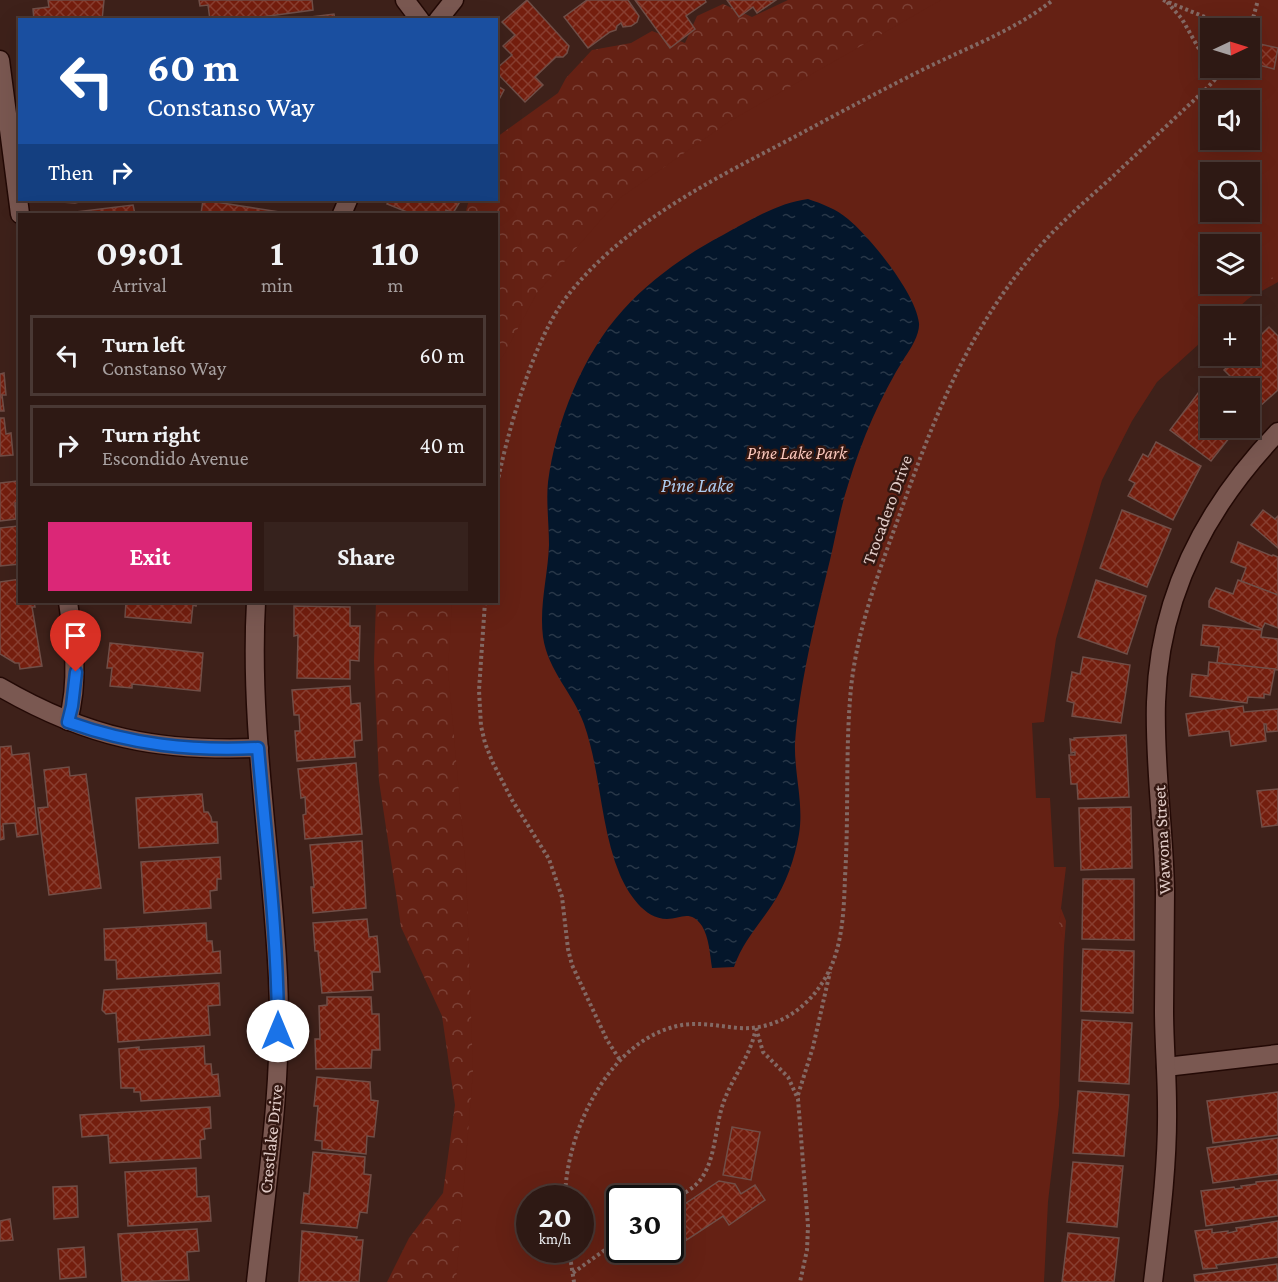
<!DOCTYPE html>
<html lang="en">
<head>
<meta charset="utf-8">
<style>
  :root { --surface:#2e1914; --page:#36221d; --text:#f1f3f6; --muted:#a7a0a0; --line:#493834; --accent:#db2777 }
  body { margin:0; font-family:"Crimson Pro",serif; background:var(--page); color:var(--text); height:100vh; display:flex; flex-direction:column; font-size:22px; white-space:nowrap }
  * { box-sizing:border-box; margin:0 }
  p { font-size:20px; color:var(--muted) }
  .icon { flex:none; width:33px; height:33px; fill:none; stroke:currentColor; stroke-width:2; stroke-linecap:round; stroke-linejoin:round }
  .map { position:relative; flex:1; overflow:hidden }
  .side { position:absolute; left:18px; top:213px; width:480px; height:390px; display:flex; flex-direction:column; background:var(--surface); border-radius:0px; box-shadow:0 6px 24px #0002,0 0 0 2px var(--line) }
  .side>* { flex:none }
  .top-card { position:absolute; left:18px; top:18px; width:480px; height:183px; border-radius:0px; box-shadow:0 6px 24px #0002,0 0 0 2px var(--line); background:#1a4fa0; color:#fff; overflow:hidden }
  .needle { width:39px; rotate:86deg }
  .fabs { position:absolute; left:1200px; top:18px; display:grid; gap:12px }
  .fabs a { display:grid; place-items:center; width:60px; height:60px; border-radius:0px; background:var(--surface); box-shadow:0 6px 24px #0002,0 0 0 2px var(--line); font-size:30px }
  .speed { position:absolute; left:516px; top:1185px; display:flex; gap:12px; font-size:30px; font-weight:700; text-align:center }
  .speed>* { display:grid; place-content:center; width:78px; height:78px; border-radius:50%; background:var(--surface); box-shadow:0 6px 24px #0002,0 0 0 2px var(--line); line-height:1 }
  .speed small { font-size:15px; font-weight:400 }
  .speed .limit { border:3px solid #111; border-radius:9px; background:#fff; color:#111 }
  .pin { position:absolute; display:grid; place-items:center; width:51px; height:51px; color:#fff; margin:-62px -26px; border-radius:50% 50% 50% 0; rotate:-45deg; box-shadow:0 0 6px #0007 }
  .pin .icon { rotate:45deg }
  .me { position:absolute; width:66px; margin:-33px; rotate:0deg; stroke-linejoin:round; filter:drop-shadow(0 0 4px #0008) }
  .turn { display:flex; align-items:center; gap:21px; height:126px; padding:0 30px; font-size:27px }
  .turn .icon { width:78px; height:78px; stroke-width:2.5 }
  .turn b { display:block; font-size:42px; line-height:51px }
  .then { display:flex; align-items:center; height:57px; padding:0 30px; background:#0003; gap:12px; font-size:22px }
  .eta { display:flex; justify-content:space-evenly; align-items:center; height:102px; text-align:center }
  .eta b { font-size:36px; font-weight:700; line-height:42px }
  .cta { display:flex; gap:12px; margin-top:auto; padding:12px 30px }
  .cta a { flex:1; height:69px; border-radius:0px; background:var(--accent); color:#fff; font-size:24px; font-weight:700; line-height:69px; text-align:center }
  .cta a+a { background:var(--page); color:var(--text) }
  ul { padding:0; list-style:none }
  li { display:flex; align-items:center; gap:18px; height:81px; margin:0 12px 9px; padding:0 18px; border:3px solid var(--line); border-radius:0px }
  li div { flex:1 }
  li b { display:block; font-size:22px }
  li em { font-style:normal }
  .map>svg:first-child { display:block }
  .forest { fill:url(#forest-crowns); fill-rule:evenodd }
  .park { fill:#652114; fill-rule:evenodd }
  .water { fill:url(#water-ripples) }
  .building { fill:url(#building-cross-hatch); stroke:#704e47; stroke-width:1.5 }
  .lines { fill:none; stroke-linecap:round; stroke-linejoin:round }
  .street-casing { stroke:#230905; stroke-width:21 }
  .path { stroke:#836964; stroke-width:4; stroke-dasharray:3 3; stroke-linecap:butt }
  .street { stroke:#7a5851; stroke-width:18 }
  .route-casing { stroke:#114b97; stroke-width:15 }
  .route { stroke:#1a73e8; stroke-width:10 }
  .labels { text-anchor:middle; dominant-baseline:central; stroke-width:5; stroke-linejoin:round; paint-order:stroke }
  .park-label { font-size:18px; font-style:italic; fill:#fbc7bc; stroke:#331711 }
  .street-label { font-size:18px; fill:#e2cdc9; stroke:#331711 }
  .water-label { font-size:20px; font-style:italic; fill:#accaee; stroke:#331711 }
</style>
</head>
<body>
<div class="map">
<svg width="1278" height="1282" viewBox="0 0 1278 1282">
  <defs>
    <pattern id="forest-crowns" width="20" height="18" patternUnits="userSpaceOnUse" patternTransform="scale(1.5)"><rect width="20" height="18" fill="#652114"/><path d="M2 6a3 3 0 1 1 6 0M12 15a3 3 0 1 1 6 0" fill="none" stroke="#7b4035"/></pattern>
    <pattern id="water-ripples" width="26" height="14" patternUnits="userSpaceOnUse" patternTransform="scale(1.5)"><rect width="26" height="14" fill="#04162b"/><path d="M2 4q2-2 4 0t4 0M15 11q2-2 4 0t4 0" fill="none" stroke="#283748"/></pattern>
    <pattern id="building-cross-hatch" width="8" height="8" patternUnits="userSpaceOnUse" patternTransform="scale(1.5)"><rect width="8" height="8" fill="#741e0e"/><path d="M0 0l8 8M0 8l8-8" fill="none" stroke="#883e30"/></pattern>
  </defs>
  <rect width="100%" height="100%" fill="#3e211a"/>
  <!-- forest -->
  <path class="forest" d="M788,0H1278V282L1231,308L1210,316L1172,356L1097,472L1032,708L1029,794L1048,875L1066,921L1051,1109L846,1125L530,1198V1250L558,1282H387L409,1238L443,1193L455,1105L442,1016L401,927L379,781L374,661L376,602H496V214H465L469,200H496L497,137L558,93L566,78L592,50L631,43L652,31L685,43L697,16L723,4L752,17ZM1210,28H1250V68H1210ZM1210,100H1250V140H1210ZM1210,172H1250V212H1210ZM1210,244H1250V284H1210Z"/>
  <!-- park -->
  <path class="park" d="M941,0H1278V272L1229,316H1210V334L1157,382L1132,421L1102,480L1056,639L1044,722L1032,723L1036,798H1050L1054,867H1066L1059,925L1064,941L1059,1106L1048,1202L1044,1282H456L473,1071L466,870L448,670L452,602H496L497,367L537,293L620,198L730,121ZM1210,28H1250V68H1210ZM1210,100H1250V140H1210ZM1210,172H1250V212H1210ZM1210,244H1250V284H1210ZM530,1198H580V1250H530ZM620,1198H670V1250H620Z"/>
  <!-- water -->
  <path class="water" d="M808,199C823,204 836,209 848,219C871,238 916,294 919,323C920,334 911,348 905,357C880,397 862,439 848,485C840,509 836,535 830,560C816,617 799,685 795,743C794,773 804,804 799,834C795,858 786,884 772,905C758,926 742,943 734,967L712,968C710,955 709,937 702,926C690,909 681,919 667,919C644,919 628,893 620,875C600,827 601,772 584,724C573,693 548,671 543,637C539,606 548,575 549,545C549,524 546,502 548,482C556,422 582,355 623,310C651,279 687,254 723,235C750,220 778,203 808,199Z"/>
  <!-- building -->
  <g class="building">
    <path d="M48,0H104L102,20H34L33,9L49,7Z"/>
    <path d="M199,0H312L313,10L239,20H210L208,5L200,6Z"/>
    <path d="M527,0L569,46L567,53L563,57H556L535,77L543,85L525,102L496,72V69L512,55L503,46L515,35L502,22Z"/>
    <path d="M587,0H628L639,16L637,22L631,26L623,27L621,23L617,26L616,30L610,32L588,48L564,17Z"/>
    <path d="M635,0H705L706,2L686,16L695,29L670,48Z"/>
    <path d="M727,0H776L757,13L753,7L739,17Z"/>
    <path d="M334,14L335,20H286Z"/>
    <path d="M1260,44L1278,48L1274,69L1255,64Z"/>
    <path d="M496,85L504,90L496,105Z"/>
    <path d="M62,200H87L75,203L62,202Z"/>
    <path d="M203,200L279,212V214H201Z"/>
    <path d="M390,200H461L453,213L446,210L445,214H412L387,204Z"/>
    <path d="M133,205L135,214H59Z"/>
    <path d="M1269,327L1278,336V390L1259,407L1250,397V388H1242L1224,370L1239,356H1250V331L1257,339Z"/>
    <path d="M4,373L6,395H2L4,411H0V374Z"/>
    <path d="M1208,380L1219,388H1210V428H1237L1211,461L1170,430Z"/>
    <path d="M0,418H4L6,434L11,433L13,455L0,456Z"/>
    <path d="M1156,442L1201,466L1173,520L1128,496L1135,483L1129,480L1143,454L1148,457Z"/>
    <path d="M17,481L19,502L15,503L16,519L0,521V483Z"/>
    <path d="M1122,510L1171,529L1147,587L1100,568Z"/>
    <path d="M1263,510L1275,519L1278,516V548L1251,525Z"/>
    <path d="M18,526L20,564L0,566V528Z"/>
    <path d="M1238,542L1272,556L1273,555L1278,557V595L1241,581L1246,568L1231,562Z"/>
    <path d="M20,579V602H34L35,607H32L42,666L20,669L19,663H15L0,654V582Z"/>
    <path d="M1096,580L1146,596L1127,654L1078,637Z"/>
    <path d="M1238,580L1278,595V628L1265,623L1262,629L1209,607V601L1216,588L1233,594Z"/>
    <path d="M126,602H197L196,606L193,605L191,623L125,617Z"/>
    <path d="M294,606L350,607V626H360L359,661L350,660V679L297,678L298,635L294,636Z"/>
    <path d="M1203,625L1262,630L1261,637L1278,639V670L1217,663L1219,647L1201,645Z"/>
    <path d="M110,643L203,653L200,691L132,684V688L110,686L112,668H107Z"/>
    <path d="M1083,657L1130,665L1121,723L1072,716L1074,703L1067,701L1072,672L1080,674Z"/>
    <path d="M1209,662L1275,669L1270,695L1264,694V698L1248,697L1247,703L1190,696L1192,674L1208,676Z"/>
    <path d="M350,686L351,704L360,703L362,740L354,741L355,757L297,761L295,731H300L299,715H294L292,690Z"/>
    <path d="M1243,706L1244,712L1278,709V731L1267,732L1266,724H1264L1266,741L1231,746L1229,731L1189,736L1186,714Z"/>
    <path d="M1126,735L1129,797L1078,799L1077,784H1071L1069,755H1075V752L1071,753L1070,739L1074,740V738Z"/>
    <path d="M11,746L12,755L29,753L38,834L17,837L15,823L3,824L4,839L0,840V747Z"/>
    <path d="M356,763L362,834L305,839L303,815L306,814L305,797L301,798L298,769Z"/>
    <path d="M69,767L70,776L86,774L101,888L49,895L38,808L48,807L44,770Z"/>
    <path d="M1278,789V825L1262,827L1257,791Z"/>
    <path d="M202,794L204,812H208L211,817L212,822H217L218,843L139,848L136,798Z"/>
    <path d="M1131,807L1132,868L1081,870L1079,808Z"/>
    <path d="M362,841L366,908L313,913L311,887H314L310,845Z"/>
    <path d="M220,857L221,879H217V890L210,891L211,908L144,913L141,862Z"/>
    <path d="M1083,879H1134V940L1082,939Z"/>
    <path d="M367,919L369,937L377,936L380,972H372L373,990L322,993L318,951H315L313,923Z"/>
    <path d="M206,923L207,941H212L213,952L220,951L221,973L117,979L116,960H105L104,929Z"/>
    <path d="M1083,949L1134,951L1133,1013L1081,1011Z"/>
    <path d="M219,983L220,1005L208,1006L210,1035L118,1042L116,1013L106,1014L102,1010L104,990Z"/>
    <path d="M327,997H371L372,1014H379L380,1050H372L371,1068L316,1069L315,1039H320L319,1006L327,1005Z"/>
    <path d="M1082,1020L1132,1023L1129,1084L1079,1081Z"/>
    <path d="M204,1046L205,1064H211L212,1075L218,1074L220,1096L141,1101L140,1092H134V1088H121L119,1049L139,1047V1050Z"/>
    <path d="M317,1077L370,1082L371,1100L378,1101L374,1137L367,1136L366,1154L322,1149V1141L315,1140L318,1106H314Z"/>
    <path d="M1078,1091L1129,1095L1124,1156L1073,1153Z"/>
    <path d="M1278,1092V1135L1213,1143L1207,1101Z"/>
    <path d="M210,1107L211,1128L204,1129L205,1139L200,1140L201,1158L110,1163L108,1135L82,1137L80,1115Z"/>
    <path d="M732,1127L760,1132L751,1180L723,1175Z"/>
    <path d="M1278,1138V1174L1213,1183L1207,1148Z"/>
    <path d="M313,1152L365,1157L364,1174L371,1175L367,1213L360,1212L357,1228L301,1223L304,1193L309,1194Z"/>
    <path d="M1073,1162L1123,1166L1117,1227L1067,1222Z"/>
    <path d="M196,1168L197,1197L209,1196L211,1221L128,1226L125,1172Z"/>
    <path d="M1278,1180V1216L1206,1226L1201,1191L1234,1187L1235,1189L1242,1188L1241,1186L1256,1184V1182Z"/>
    <path d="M719,1181L735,1184L741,1194L755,1185L765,1200L729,1225L723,1216L682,1243L670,1226V1214Z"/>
    <path d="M77,1186L78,1217L54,1219L53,1187Z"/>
    <path d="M10,1219L13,1240L0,1241V1221Z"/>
    <path d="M1278,1221V1257L1216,1265L1217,1268L1203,1269L1195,1231L1212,1229V1233L1228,1231V1233L1237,1231L1236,1228L1252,1226L1251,1225Z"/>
    <path d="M197,1229L199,1251L187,1252L189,1280L122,1282L118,1234Z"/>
    <path d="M302,1231L357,1237L356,1240H363L359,1282H299Z"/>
    <path d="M1068,1233L1119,1238L1114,1282H1062Z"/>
    <path d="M84,1247L86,1277L60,1279L58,1249Z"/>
    <path d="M1277,1264L1278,1282H1195L1194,1275Z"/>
  </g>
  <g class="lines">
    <!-- street casing -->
    <g class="street-casing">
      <g id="street">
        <path d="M405,0L420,20"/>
        <path d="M438,20L454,0"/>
        <path d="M0,60L20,214"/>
        <path d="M342,214L348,200"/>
        <path d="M0,687C88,738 158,752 259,748"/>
        <path d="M68,721C79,681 74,643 68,602"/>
        <path d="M1166,1067L1278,1054"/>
        <path d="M256,1282C267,1181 283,1080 278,978C272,852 249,728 256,602"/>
        <path d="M1153,1282C1160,1224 1168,1164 1167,1106C1167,1074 1164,1042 1164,1010C1164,971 1165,932 1165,892C1164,829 1154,765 1156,702C1159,597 1206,507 1278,432"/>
      </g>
    </g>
    <!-- path -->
    <g class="path">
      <path d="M1163,0L1232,28"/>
      <path d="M1167,2L1182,19L1216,79"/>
      <path d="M1250,29L1258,0"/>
      <path d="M496,489C507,434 533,339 568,295C623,226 704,184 781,144C828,119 874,94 922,70C966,48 1014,31 1053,0"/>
      <path d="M485,602L479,690L481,726L485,743L492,761L512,800L549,859L562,897L568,949L572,965L607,1040L620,1060"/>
      <path d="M756,1028L763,1052L788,1077L798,1099L808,1226L807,1250L800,1282"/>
      <path d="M798,1095L813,1047L830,972"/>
      <path d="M565,1198C566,1132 609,1038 682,1025C700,1022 719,1026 738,1028C780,1031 814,1004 831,967C843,939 844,907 845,877C849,814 845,751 851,688C857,630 878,574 898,519C932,423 964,338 1030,258C1053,229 1082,204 1110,179C1142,149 1175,118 1207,88L1226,68"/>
      <path d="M670,1202C681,1195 696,1188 703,1176C716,1155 715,1127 723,1104C731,1079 749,1059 755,1032"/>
      <path d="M569,1250L574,1282"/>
      <path d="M573,1273L620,1239"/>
    </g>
    <!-- street -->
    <use href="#street" class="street"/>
  </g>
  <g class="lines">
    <!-- route casing -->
    <g class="route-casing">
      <path id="route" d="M76,672L72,706L68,722C133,745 189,751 258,748C266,842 278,936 278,1031"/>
    </g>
    <!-- route -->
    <use href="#route" class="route"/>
  </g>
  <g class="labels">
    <!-- park labels -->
    <g class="park-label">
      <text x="797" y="453">Pine Lake Park</text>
    </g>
    <!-- street labels -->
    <g class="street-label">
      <text transform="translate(887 510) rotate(-70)">Trocadero Drive</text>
      <text transform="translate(1162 840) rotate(-93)">Wawona Street</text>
      <text transform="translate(271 1139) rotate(-84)">Crestlake Drive</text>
    </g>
    <!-- water labels -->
    <g class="water-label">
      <text x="697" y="485">Pine Lake</text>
    </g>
  </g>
</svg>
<div class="fabs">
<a><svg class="needle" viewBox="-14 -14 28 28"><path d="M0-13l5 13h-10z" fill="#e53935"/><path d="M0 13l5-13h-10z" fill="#a7a0a0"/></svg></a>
<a><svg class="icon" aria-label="sound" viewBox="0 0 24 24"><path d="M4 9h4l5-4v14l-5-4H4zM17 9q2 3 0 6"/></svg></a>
<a><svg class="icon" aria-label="search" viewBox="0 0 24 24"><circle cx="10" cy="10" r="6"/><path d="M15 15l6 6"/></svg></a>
<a><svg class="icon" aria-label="layers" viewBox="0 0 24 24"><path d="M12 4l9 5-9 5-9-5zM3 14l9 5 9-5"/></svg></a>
<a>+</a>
<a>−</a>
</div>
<div class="speed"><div>20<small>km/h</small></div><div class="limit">30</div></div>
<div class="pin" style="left:76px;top:672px;background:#d93025"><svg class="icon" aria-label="arrive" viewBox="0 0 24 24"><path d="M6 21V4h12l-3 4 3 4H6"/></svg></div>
<svg class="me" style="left:278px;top:1031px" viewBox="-20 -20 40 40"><circle r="19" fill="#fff"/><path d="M0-13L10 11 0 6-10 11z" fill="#1a73e8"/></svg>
<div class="top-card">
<div class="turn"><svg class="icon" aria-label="left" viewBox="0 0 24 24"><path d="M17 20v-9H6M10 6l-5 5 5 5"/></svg><div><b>60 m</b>Constanso Way</div></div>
<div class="then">Then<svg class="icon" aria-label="right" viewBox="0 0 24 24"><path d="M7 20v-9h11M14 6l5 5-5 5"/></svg></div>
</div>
<section class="side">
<div class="eta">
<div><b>09:01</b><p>Arrival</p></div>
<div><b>1</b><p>min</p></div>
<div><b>110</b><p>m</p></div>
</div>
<ul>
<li><svg class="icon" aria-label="left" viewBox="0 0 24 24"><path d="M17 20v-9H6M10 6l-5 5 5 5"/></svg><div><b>Turn left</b><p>Constanso Way</p></div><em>60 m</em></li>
<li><svg class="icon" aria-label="right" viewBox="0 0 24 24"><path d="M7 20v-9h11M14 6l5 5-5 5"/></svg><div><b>Turn right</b><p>Escondido Avenue</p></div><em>40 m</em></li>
</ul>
<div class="cta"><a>Exit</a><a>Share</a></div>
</section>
</div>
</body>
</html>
